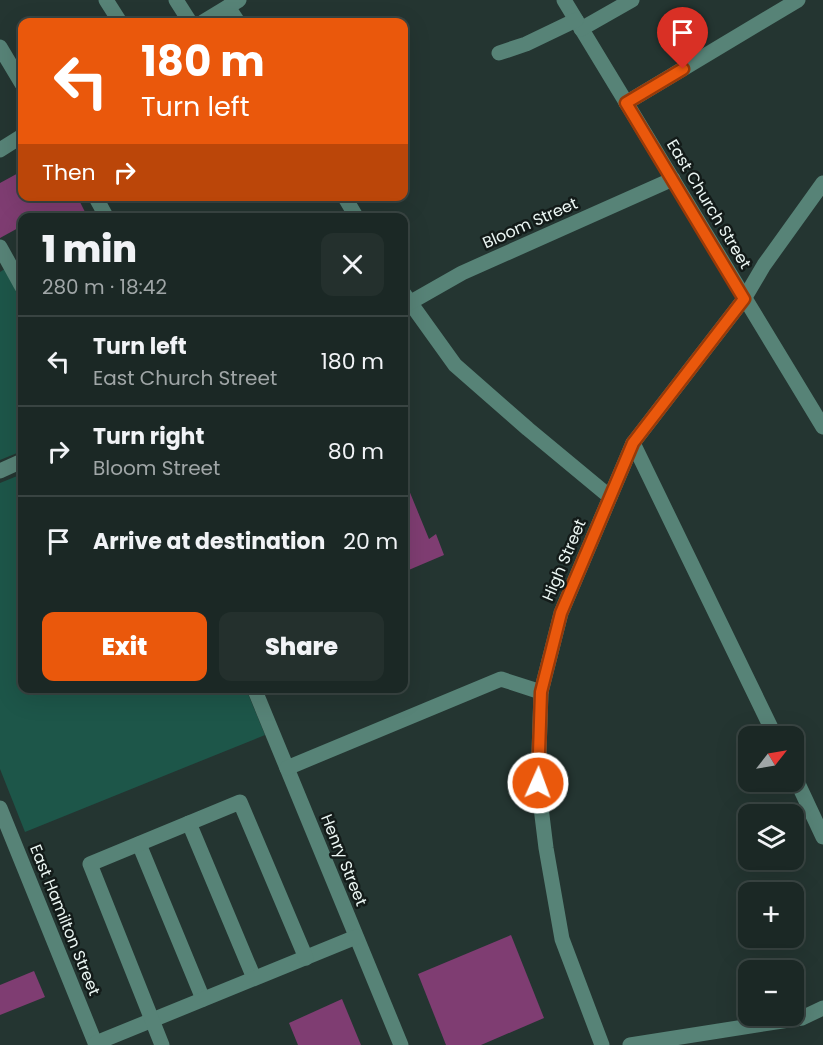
<!DOCTYPE html>
<html lang="en">
<head>
<meta charset="utf-8">
<style>
  :root { --surface:#1b2825; --page:#24302d; --text:#f1f3f6; --muted:#a0a6a7; --line:#394442; --accent:#ea580c }
  body { margin:0; font-family:Poppins,sans-serif; background:var(--page); color:var(--text); height:100vh; display:flex; flex-direction:column; font-size:22px; white-space:nowrap }
  * { box-sizing:border-box; margin:0 }
  p { font-size:20px; color:var(--muted) }
  .icon { flex:none; width:33px; height:33px; fill:none; stroke:currentColor; stroke-width:2; stroke-linecap:round; stroke-linejoin:round }
  .map { position:relative; flex:1; overflow:hidden }
  .side { position:absolute; left:18px; top:213px; width:390px; height:480px; display:flex; flex-direction:column; background:var(--surface); border-radius:12px; box-shadow:0 6px 24px #0002,0 0 0 2px var(--line) }
  .side>* { flex:none }
  .banner { position:absolute; left:18px; top:18px; width:390px; height:183px; border-radius:12px; box-shadow:0 6px 24px #0002,0 0 0 2px var(--line); background:#ea580c; color:#fff; overflow:hidden }
  .needle { width:39px; rotate:59deg }
  .fabs { position:absolute; left:738px; top:726px; display:grid; gap:12px }
  .fabs a { display:grid; place-items:center; width:66px; height:66px; border-radius:12px; background:var(--surface); box-shadow:0 6px 24px #0002,0 0 0 2px var(--line); font-size:30px }
  .pin { position:absolute; display:grid; place-items:center; width:51px; height:51px; color:#fff; margin:-62px -26px; border-radius:50% 50% 50% 0; rotate:-45deg; box-shadow:0 0 6px #0007 }
  .pin .icon { rotate:45deg }
  .me { position:absolute; width:66px; margin:-33px; rotate:2deg; stroke-linejoin:round; filter:drop-shadow(0 0 4px #0008) }
  .turn { display:flex; align-items:center; gap:21px; height:126px; padding:0 24px; font-size:27px }
  .turn .icon { width:78px; height:78px; stroke-width:2.5 }
  .turn b { display:block; font-size:42px; line-height:51px }
  .then { display:flex; align-items:center; height:57px; padding:0 24px; background:#0003; gap:12px; font-size:22px }
  .round { display:grid; place-items:center; flex:none; width:63px; height:63px; border-radius:12px; background:var(--page) }
  .headline { display:flex; align-items:center; justify-content:space-between; height:102px; padding:0 24px }
  h1 { font-size:36px; font-weight:800; line-height:45px }
  .cta { display:flex; gap:12px; margin-top:auto; padding:12px 24px }
  .cta a { flex:1; height:69px; border-radius:12px; background:var(--accent); color:#fff; font-size:24px; font-weight:800; line-height:69px; text-align:center }
  .cta a+a { background:var(--page); color:var(--text) }
  ul { padding:0; list-style:none }
  li { display:flex; align-items:center; gap:18px; height:90px; padding:0 24px; border-top:2px solid var(--line) }
  li div { flex:1 }
  li b { display:block; font-size:22px }
  li em { font-style:normal }
  .map>svg:first-child { display:block }
  .green { fill:#1d5649 }
  .building { fill:#7f3d72 }
  .lines { fill:none; stroke-linecap:round; stroke-linejoin:round }
  .minor { stroke:#578377; stroke-width:15 }
  .route-casing { stroke:#983908; stroke-width:15 }
  .route { stroke:#ea580c; stroke-width:10 }
  .labels { text-anchor:middle; dominant-baseline:central; stroke-width:5; stroke-linejoin:round; paint-order:stroke }
  .street-label { font-size:16px; fill:#ebf6f3; stroke:#131b19 }
</style>
</head>
<body>
<div class="map">
<svg width="823" height="1045" viewBox="0 0 823 1045">
  <rect width="100%" height="100%" fill="#243531"/>
  <!-- green -->
  <g class="green">
    <path d="M8,267L22,310V451L0,460V272Z"/>
    <path d="M22,474V688L246,689L265,735L25,832L0,769V483Z"/>
  </g>
  <!-- building -->
  <g class="building">
    <path d="M22,171V196H77L88,218H22V232L20,227L0,238V183Z"/>
    <path d="M404,478L429,539L436,534L444,555L404,572Z"/>
    <path d="M511,935L544,1018L481,1045H446L418,974Z"/>
    <path d="M34,971L45,997L0,1015V985Z"/>
    <path d="M342,999L361,1045H298L289,1023Z"/>
  </g>
  <g class="lines">
    <!-- minor -->
    <g class="minor">
      <path d="M106,0L120,22"/>
      <path d="M176,0L190,22"/>
      <path d="M564,0L823,427"/>
      <path d="M228,7L238,22"/>
      <path d="M203,22L239,0"/>
      <path d="M581,29L632,0"/>
      <path d="M0,47L22,84"/>
      <path d="M499,53L526,44L576,20"/>
      <path d="M626,103L798,0"/>
      <path d="M0,150L22,136"/>
      <path d="M95,196L107,218"/>
      <path d="M344,196L357,218"/>
      <path d="M0,247L22,287"/>
      <path d="M404,294L455,365L528,429L610,497"/>
      <path d="M404,306L462,273L673,179"/>
      <path d="M633,443L775,736"/>
      <path d="M0,471L22,461"/>
      <path d="M254,688L401,1045"/>
      <path d="M287,768L501,679L541,692"/>
      <path d="M794,775L823,837"/>
      <path d="M0,808L96,1045"/>
      <path d="M189,823L254,978"/>
      <path d="M139,844L203,999"/>
      <path d="M96,1043L356,937"/>
      <path d="M162,1045L90,864L240,802L306,958"/>
      <path d="M602,1045L562,939L546,848L538,783L541,692L561,613L633,443L744,299L764,265L823,183"/>
      <path d="M630,1045L802,1018L823,1008"/>
    </g>
  </g>
  <g class="lines">
    <!-- route casing -->
    <g class="route-casing">
      <path id="route" d="M538,783L541,692L561,613L633,443L744,299L626,103L683,69"/>
    </g>
    <!-- route -->
    <use href="#route" class="route"/>
  </g>
  <g class="labels">
    <!-- street labels -->
    <g class="street-label">
      <text transform="translate(709 204) rotate(59)">East Church Street</text>
      <text transform="translate(530 223) rotate(-24)">Bloom Street</text>
      <text transform="translate(564 560) rotate(-67)">High Street</text>
      <text transform="translate(344 860) rotate(68)">Henry Street</text>
      <text transform="translate(65 920) rotate(68)">East Hamilton Street</text>
    </g>
  </g>
</svg>
<div class="fabs">
<a><svg class="needle" viewBox="-14 -14 28 28"><path d="M0-13l5 13h-10z" fill="#e53935"/><path d="M0 13l5-13h-10z" fill="#a0a6a7"/></svg></a>
<a><svg class="icon" aria-label="layers" viewBox="0 0 24 24"><path d="M12 4l9 5-9 5-9-5zM3 14l9 5 9-5"/></svg></a>
<a>+</a>
<a>−</a>
</div>
<div class="pin" style="left:683px;top:69px;background:#d93025"><svg class="icon" aria-label="arrive" viewBox="0 0 24 24"><path d="M6 21V4h12l-3 4 3 4H6"/></svg></div>
<svg class="me" style="left:538px;top:783px" viewBox="-20 -20 40 40"><circle r="17" fill="#ea580c" stroke="#fff" stroke-width="3"/><path d="M0-11L8 9 0 5-8 9z" fill="#fff"/></svg>
<div class="banner">
<div class="turn"><svg class="icon" aria-label="left" viewBox="0 0 24 24"><path d="M17 20v-9H6M10 6l-5 5 5 5"/></svg><div><b>180 m</b>Turn left</div></div>
<div class="then">Then<svg class="icon" aria-label="right" viewBox="0 0 24 24"><path d="M7 20v-9h11M14 6l5 5-5 5"/></svg></div>
</div>
<section class="side">
<div class="headline"><div><h1>1 min</h1><p>280 m · 18:42</p></div><a class="round"><svg class="icon" aria-label="close" viewBox="0 0 24 24"><path d="M6 6l12 12M18 6L6 18"/></svg></a></div>
<ul>
<li><svg class="icon" aria-label="left" viewBox="0 0 24 24"><path d="M17 20v-9H6M10 6l-5 5 5 5"/></svg><div><b>Turn left</b><p>East Church Street</p></div><em>180 m</em></li>
<li><svg class="icon" aria-label="right" viewBox="0 0 24 24"><path d="M7 20v-9h11M14 6l5 5-5 5"/></svg><div><b>Turn right</b><p>Bloom Street</p></div><em>80 m</em></li>
<li><svg class="icon" aria-label="arrive" viewBox="0 0 24 24"><path d="M6 21V4h12l-3 4 3 4H6"/></svg><div><b>Arrive at destination</b></div><em>20 m</em></li>
</ul>
<div class="cta"><a>Exit</a><a>Share</a></div>
</section>
</div>
</body>
</html>
